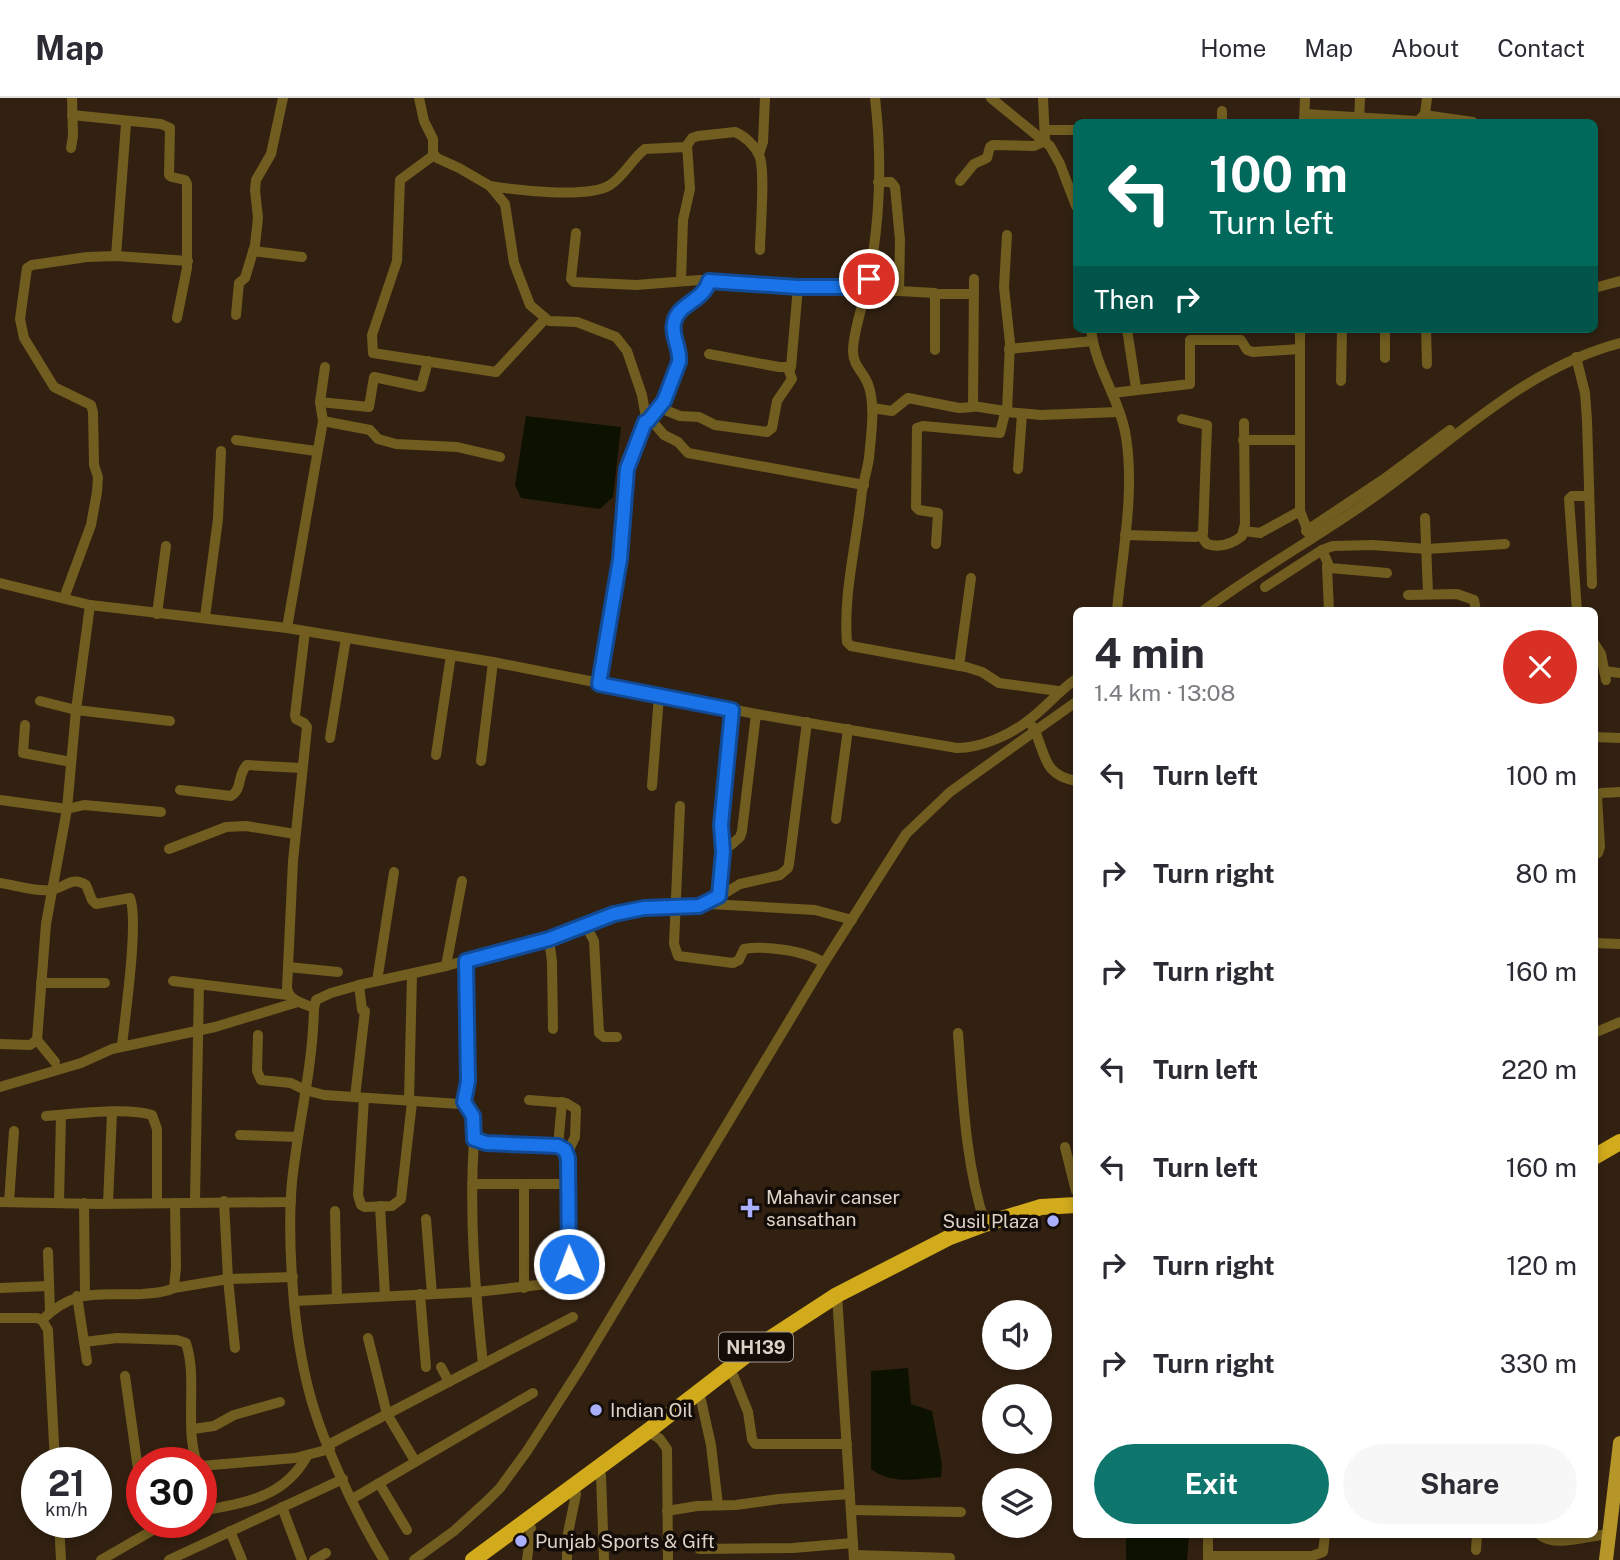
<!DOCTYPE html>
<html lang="en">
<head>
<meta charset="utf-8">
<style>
  :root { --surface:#fff; --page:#f7f7f7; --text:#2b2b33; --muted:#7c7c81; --line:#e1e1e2; --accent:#0f766e }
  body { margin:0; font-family:"Public Sans",sans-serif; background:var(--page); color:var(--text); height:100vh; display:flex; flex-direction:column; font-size:26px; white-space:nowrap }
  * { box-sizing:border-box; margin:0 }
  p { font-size:23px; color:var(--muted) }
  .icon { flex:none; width:38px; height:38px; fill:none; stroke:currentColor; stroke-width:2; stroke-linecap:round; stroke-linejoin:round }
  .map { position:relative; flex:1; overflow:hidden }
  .side { position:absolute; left:1073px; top:509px; width:525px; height:931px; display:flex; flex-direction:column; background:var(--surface); border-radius:10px; box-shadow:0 4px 10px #0003 }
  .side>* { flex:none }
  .top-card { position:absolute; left:1073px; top:21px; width:525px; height:214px; border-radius:10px; box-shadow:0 4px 10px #0003; background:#00695c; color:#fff; overflow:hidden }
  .fabs { position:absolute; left:982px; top:1202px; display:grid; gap:14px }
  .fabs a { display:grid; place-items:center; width:70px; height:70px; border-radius:50%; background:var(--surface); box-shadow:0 4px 10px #0003; font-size:35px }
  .speed { position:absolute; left:21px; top:1349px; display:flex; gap:14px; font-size:35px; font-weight:700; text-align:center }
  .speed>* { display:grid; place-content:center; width:91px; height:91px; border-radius:50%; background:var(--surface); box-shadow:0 4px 10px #0003; line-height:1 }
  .speed small { font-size:18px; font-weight:400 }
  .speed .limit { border:10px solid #d22; background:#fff; color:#111 }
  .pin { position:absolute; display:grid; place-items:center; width:60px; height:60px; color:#fff; margin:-30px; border:4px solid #fff; border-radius:50%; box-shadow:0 2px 7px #0007 }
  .me { position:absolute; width:77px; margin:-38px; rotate:359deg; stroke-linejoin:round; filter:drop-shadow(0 0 5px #0008) }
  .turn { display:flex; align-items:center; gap:24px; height:147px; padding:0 21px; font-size:32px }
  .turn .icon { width:91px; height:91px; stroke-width:2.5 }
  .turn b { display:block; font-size:49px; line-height:60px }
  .then { display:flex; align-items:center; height:66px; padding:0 21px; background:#0003; gap:14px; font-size:26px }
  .round { display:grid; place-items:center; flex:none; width:74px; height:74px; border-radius:37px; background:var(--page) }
  .headline { display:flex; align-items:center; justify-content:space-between; height:119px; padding:0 21px }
  h1 { font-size:42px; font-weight:700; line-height:52px }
  .action { display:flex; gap:14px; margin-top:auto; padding:14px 21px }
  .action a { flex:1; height:80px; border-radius:42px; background:var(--accent); color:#fff; font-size:28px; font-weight:700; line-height:80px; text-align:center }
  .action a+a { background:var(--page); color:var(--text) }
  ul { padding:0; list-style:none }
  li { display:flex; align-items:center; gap:21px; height:98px; padding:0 21px }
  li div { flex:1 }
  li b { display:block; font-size:26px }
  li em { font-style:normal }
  header { display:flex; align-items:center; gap:42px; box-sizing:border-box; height:98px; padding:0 35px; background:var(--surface); border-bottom:2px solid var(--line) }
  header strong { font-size:33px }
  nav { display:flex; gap:38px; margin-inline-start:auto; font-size:24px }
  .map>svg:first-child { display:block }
  .water { fill:#0d1200 }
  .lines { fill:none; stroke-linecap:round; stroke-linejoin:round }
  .minor { stroke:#715d1f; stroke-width:10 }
  .major { stroke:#b69529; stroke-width:14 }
  .highway { stroke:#d2ab1c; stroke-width:16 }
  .route-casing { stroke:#114b97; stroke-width:18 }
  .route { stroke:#1a73e8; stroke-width:12 }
  .poi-dot { fill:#aab0fb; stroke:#140c06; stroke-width:2.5 }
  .labels { text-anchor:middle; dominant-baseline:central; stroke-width:7; stroke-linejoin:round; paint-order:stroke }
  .shield { fill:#140c06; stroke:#a1978e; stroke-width:2 }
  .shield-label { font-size:18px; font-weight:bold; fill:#ddd2c8 }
  .poi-label { font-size:19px; fill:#ddd2c8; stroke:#140c06; text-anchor:start }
</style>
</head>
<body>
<header>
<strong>Map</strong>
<nav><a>Home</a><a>Map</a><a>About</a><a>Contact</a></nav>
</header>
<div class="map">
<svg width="1620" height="1462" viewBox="0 0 1620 1462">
  <rect width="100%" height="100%" fill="#322111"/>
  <!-- water -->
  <g class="water">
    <path d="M526,318L621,329L613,399L600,411L521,400L515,387Z"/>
    <path d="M908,1270L911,1306L932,1313L942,1366L941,1379C916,1381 892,1387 871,1371V1273Z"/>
    <path d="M1126,1437H1189L1187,1462H1126Z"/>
  </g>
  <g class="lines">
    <!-- minor -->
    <g class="minor">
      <path d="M419,0L424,23L433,41V55L437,60L459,70L490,88L505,106L514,165L530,207L549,223L577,224L616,239L627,253L642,297L646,320L627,371L620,461L599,586"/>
      <path d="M875,0C882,59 880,122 869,180C865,202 853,232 853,253C853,268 863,273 868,286C876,307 871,337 869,360C867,374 862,387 861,401C856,447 843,499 847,544L851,548L966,569L982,574L999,585L1058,593"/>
      <path d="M991,0L1050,48L1060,66L1076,108"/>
      <path d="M1305,16L1417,23V24"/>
      <path d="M72,17L161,26L170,30L169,77L172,79L185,82L187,86V170L177,220"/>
      <path d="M1424,17L1473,24"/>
      <path d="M1420,21L1425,16L1427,0"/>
      <path d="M1222,24V13"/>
      <path d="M1304,24L1305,0"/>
      <path d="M1359,24L1360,0"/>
      <path d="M1045,32H1076"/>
      <path d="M71,50L73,38L72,0"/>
      <path d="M759,56L763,44L765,0"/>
      <path d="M434,57L400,82L397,163L372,237L373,255L496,274L545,221"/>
      <path d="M960,83L974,66L987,60L990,49L993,47L1034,48L1045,43L1043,0"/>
      <path d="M878,84H891L895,89L900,142L899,193"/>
      <path d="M490,88C516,92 588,101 610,87C624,78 632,61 645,51L686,49L692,40L698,38L735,34C745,38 755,48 759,57C766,72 760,132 760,152"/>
      <path d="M576,135L571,181L574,184L636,187L700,182L935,195V252"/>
      <path d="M1007,137L1004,189L1010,245L1007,314L1041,317L1118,314"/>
      <path d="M253,153L302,159"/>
      <path d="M116,158L126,26L124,23"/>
      <path d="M974,181L973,308L1005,313"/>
      <path d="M681,182L683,122L690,91L687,47"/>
      <path d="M1594,190L1620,183"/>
      <path d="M936,196H973"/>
      <path d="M236,217L239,185L245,180L255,147L258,120L255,92L256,82L271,56L283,0"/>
      <path d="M1091,231C1095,270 1120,301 1126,339C1135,396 1122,456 1117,513"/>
      <path d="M1127,231L1136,290"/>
      <path d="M1300,231V413L1311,441"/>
      <path d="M1385,231V260"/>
      <path d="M1426,231L1427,266"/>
      <path d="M1009,251L1093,243"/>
      <path d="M709,256L779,269H791L798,189"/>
      <path d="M1576,259L1585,295L1587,322L1592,486"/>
      <path d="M1341,283L1342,231"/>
      <path d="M1112,295L1190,286V242H1241L1247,252L1253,254L1300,251"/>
      <path d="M320,304L369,309L374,279L421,289L428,263"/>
      <path d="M660,310L680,318L699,319L715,327L767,334L772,330L777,303L792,281L788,270"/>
      <path d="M872,310L892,313L908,300L959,310L973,309"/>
      <path d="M657,313C664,306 680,267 680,257C679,246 671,235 674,224C679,205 704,203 709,183"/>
      <path d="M323,323L320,304L325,269"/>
      <path d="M645,324H653L664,337L678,344L688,355L864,387"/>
      <path d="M236,342L316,353"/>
      <path d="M1243,342H1300"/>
      <path d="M1018,371L1022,316"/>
      <path d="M1425,420L1428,496"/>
      <path d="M1244,433L1260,435L1300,413"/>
      <path d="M1306,433L1384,381L1450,332"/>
      <path d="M1125,437L1196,439L1203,436L1207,327L1182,321"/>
      <path d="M1201,438L1207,446C1220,450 1232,446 1242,438L1245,426L1244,325"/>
      <path d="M936,446L938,415L919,412L916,409L917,330L923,328L1000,335L1006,311"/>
      <path d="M1322,452L1330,470L1387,475"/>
      <path d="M1327,468L1329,513"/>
      <path d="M0,485L90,507L287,530L493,564L756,616L957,650C981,650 1010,637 1029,622C1046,609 1059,593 1076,581"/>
      <path d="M1265,489L1322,452L1333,448L1372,447L1427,451L1505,446"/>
      <path d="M1408,497L1457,496L1474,502L1476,513"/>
      <path d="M64,500L91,427L97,394L98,379L94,367L93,314L91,307L54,289L24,240L20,221L27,170L32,167L87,159L116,158L188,163"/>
      <path d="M1203,513C1259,471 1320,438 1377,397C1455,341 1525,270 1620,245"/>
      <path d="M1577,513L1569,401L1572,398H1589"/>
      <path d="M157,516L166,448"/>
      <path d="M205,519L218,421L221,353"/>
      <path d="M287,530L323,323L370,332L378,341L396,346L457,349L500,359"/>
      <path d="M305,533L295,617L296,621L304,625L307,629L293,763L287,890C289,903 303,905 314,910"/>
      <path d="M1594,545L1601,556L1606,582"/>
      <path d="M959,568L971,480"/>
      <path d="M1604,573L1620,575"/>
      <path d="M40,603L76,612L170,623"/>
      <path d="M25,627L23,655L71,664"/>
      <path d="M1032,628L1035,633L1076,604"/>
      <path d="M1594,639L1620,640"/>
      <path d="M330,640L346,540"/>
      <path d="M436,657L451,557"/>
      <path d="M481,663L493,564"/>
      <path d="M652,688L659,598"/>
      <path d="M180,692L231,698C243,691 237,676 247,667L301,670"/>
      <path d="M0,702L67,711L84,707L161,714"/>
      <path d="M680,708L674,846L678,858L733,865L739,862L744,851C764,847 807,853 824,865"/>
      <path d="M836,721L848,631"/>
      <path d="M169,751L226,729L246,728L295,736"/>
      <path d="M723,754L721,727L732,612"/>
      <path d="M1594,757L1598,755L1600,749L1597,699L1601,695L1620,694"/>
      <path d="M0,785C15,787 35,794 50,792C64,791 72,777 86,787L92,802L96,806L130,800C139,823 125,918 122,948"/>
      <path d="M719,798L723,754L740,739L742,733L756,616"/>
      <path d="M709,806L815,812L852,822"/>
      <path d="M586,828L594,843L599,935L604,939H617"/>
      <path d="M549,840L552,864L553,931"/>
      <path d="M1594,845L1620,846"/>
      <path d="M446,868L462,783"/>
      <path d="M288,869L338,874"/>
      <path d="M173,883L288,897"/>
      <path d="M377,883L394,774"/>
      <path d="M41,885H105"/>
      <path d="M359,887L362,912"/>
      <path d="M958,935C963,1000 965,1064 985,1126"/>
      <path d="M1594,935L1620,924"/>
      <path d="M258,937L257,973L261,982L291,985L305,992L324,997L460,1006L467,1000L468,983L466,863"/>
      <path d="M0,946L30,947L37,942"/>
      <path d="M55,964L37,942L46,826L67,711L76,612L90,507"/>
      <path d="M0,989L81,965L112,951L215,929L298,904"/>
      <path d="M355,999L365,913"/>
      <path d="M364,1000L358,1097L361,1107L365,1109L392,1108L401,1101L412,1004"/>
      <path d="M529,1002L566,1005L576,1011L575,1039L567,1056"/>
      <path d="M409,1003L412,876"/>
      <path d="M46,1018C74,1016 127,1009 152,1017L157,1031V1105"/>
      <path d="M240,1037L298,1039"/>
      <path d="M474,1041C469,1117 475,1191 483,1266"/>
      <path d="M558,1048L562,1004"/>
      <path d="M1065,1049L1076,1093"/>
      <path d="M472,1086H568"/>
      <path d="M224,1103L228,1181L235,1250"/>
      <path d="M0,1104L99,1106L291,1104"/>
      <path d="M9,1104L14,1033"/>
      <path d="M59,1104L61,1017"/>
      <path d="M195,1104L199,886"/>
      <path d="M84,1105L85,1198"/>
      <path d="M108,1105L112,1015"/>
      <path d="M380,1108L385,1198"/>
      <path d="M335,1113L337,1201"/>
      <path d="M426,1121L432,1196"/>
      <path d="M48,1154L50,1214"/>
      <path d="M0,1190L48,1188"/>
      <path d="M174,1190L228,1181L293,1179"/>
      <path d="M524,1190V1086"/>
      <path d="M420,1196L426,1269"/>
      <path d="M837,1197L854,1462"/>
      <path d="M77,1198L87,1263"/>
      <path d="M295,1203L476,1194L565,1184L568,1180L570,1166L567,1056L558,1048L476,1043C469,1029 477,1019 464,1004"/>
      <path d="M0,1220H37L42,1222L48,1232L55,1365"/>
      <path d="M42,1222C76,1189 98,1198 142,1196C153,1195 164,1195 174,1190L176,1169L175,1105"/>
      <path d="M368,1240L387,1316L415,1363"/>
      <path d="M84,1244L117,1240L177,1242L186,1245C198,1281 184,1328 197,1365"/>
      <path d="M441,1269L449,1284"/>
      <path d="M733,1277L748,1314L752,1341L755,1346H847"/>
      <path d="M125,1278L142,1400"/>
      <path d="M701,1302L711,1347L718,1407"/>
      <path d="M193,1331L214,1328L234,1317L280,1304"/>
      <path d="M648,1333L660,1341L667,1351L668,1462"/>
      <path d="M328,1347L573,1219"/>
      <path d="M201,1368L295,1360L330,1351"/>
      <path d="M601,1377L604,1462"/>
      <path d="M379,1385L407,1432"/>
      <path d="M352,1401L533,1295"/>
      <path d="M282,1409L302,1462"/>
      <path d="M851,1412L961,1414"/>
      <path d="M201,1413C244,1405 284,1400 307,1358"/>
      <path d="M667,1413L697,1408L736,1407L779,1401L850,1396"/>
      <path d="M59,1424L61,1462"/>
      <path d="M230,1433L242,1462"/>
      <path d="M1208,1437V1462"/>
      <path d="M1540,1437C1556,1450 1591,1437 1609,1436"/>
      <path d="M699,1451L793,1450L853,1445"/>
      <path d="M1476,1452L1477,1437"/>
      <path d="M854,1457L950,1460"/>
      <path d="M1208,1458H1312L1323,1454L1325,1437"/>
      <path d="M101,1462L167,1424"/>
      <path d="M169,1462L343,1381"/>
      <path d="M314,1462L326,1455"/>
      <path d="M384,1462C354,1413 318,1336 306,1281C293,1226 287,1140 292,1084C298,1026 313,969 314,910L316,902L331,895L359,887L446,868L549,840L614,816L644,810L707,806L740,786L780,777L788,770L789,766L807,624"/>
      <path d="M414,1462L454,1433L487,1403L500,1390L527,1353L581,1269L824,865L906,736L950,694L1035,633C1046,659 1044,677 1076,683"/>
      <path d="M527,1462L531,1430"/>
      <path d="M567,1462V1440L576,1396"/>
    </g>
    <!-- major -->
    <path class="major" d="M1606,1462L1620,1345"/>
    <!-- highway -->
    <g class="highway">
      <path d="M1594,1059L1620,1044"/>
      <path d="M473,1462L648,1333L757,1249L837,1197L950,1139L985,1126L1041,1109L1076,1107"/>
    </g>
  </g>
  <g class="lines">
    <!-- route casing -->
    <g class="route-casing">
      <path id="route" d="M569,1166L568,1060L565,1052L558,1048L486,1045L474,1041L473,1018L464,1004L468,983L466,863L549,841L614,816L644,810L699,808L719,798L723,754L721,727L732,612L599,586L620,461L627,371L645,324L648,323L664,303L679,264C681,251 671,238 674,225C677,206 704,203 709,183L798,189H867L869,181"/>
    </g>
    <!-- route -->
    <use href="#route" class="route"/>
  </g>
  <!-- markers -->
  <g class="poi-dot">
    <path d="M746.5 1099.5h7v7h7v7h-7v7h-7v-7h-7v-7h7z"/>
    <circle cx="1053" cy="1123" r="7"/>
    <circle cx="596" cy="1312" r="7"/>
    <circle cx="521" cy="1443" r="7"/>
  </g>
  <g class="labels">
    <!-- shield labels -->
    <rect class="shield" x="719" y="1234.5" width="74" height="29" rx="5"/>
    <g class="shield-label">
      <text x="756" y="1249">NH139</text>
    </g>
    <!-- poi labels -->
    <g class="poi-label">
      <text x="766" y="1099">Mahavir canser<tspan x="766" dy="22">sansathan</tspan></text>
      <text x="1039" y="1123" text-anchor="end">Susil Plaza</text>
      <text x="610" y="1312">Indian Oil</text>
      <text x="535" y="1443">Punjab Sports &amp; Gift</text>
    </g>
  </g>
</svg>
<div class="fabs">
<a><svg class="icon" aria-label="sound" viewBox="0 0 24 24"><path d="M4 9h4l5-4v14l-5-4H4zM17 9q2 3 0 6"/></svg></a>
<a><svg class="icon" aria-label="search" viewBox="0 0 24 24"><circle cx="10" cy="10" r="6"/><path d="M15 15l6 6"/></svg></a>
<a><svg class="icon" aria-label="layers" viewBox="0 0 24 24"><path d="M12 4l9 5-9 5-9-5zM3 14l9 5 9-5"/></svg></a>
</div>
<div class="speed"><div>21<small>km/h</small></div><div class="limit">30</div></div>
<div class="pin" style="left:869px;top:181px;background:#d93025"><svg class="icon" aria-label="arrive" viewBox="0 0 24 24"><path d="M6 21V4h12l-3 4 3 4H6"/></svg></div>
<svg class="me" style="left:569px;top:1166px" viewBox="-20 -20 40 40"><circle r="17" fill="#1a73e8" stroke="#fff" stroke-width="3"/><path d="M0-11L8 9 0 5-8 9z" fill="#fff"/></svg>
<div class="top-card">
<div class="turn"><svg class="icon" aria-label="left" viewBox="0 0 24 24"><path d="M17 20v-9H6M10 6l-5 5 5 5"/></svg><div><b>100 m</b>Turn left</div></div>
<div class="then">Then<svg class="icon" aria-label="right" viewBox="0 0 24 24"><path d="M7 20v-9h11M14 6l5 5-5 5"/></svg></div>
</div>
<section class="side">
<div class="headline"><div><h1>4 min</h1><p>1.4 km · 13:08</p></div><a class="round" style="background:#d93025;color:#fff"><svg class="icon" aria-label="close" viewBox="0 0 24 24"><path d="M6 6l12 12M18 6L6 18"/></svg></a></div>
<ul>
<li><svg class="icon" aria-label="left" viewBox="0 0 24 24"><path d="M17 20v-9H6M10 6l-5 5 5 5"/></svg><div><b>Turn left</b></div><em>100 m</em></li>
<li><svg class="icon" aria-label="right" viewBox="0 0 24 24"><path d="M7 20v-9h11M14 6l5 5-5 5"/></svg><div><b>Turn right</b></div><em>80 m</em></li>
<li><svg class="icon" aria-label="right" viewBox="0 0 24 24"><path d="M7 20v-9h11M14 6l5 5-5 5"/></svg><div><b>Turn right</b></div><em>160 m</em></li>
<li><svg class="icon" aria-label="left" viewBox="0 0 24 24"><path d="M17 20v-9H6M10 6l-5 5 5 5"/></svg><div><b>Turn left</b></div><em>220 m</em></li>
<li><svg class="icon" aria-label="left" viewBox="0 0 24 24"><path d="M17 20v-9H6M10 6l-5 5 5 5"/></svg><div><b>Turn left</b></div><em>160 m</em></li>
<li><svg class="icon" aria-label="right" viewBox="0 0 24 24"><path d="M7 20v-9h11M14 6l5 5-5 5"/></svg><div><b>Turn right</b></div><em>120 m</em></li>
<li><svg class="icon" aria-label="right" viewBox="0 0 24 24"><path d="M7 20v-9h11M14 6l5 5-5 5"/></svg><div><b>Turn right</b></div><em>330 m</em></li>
</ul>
<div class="action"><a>Exit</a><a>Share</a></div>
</section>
</div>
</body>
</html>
